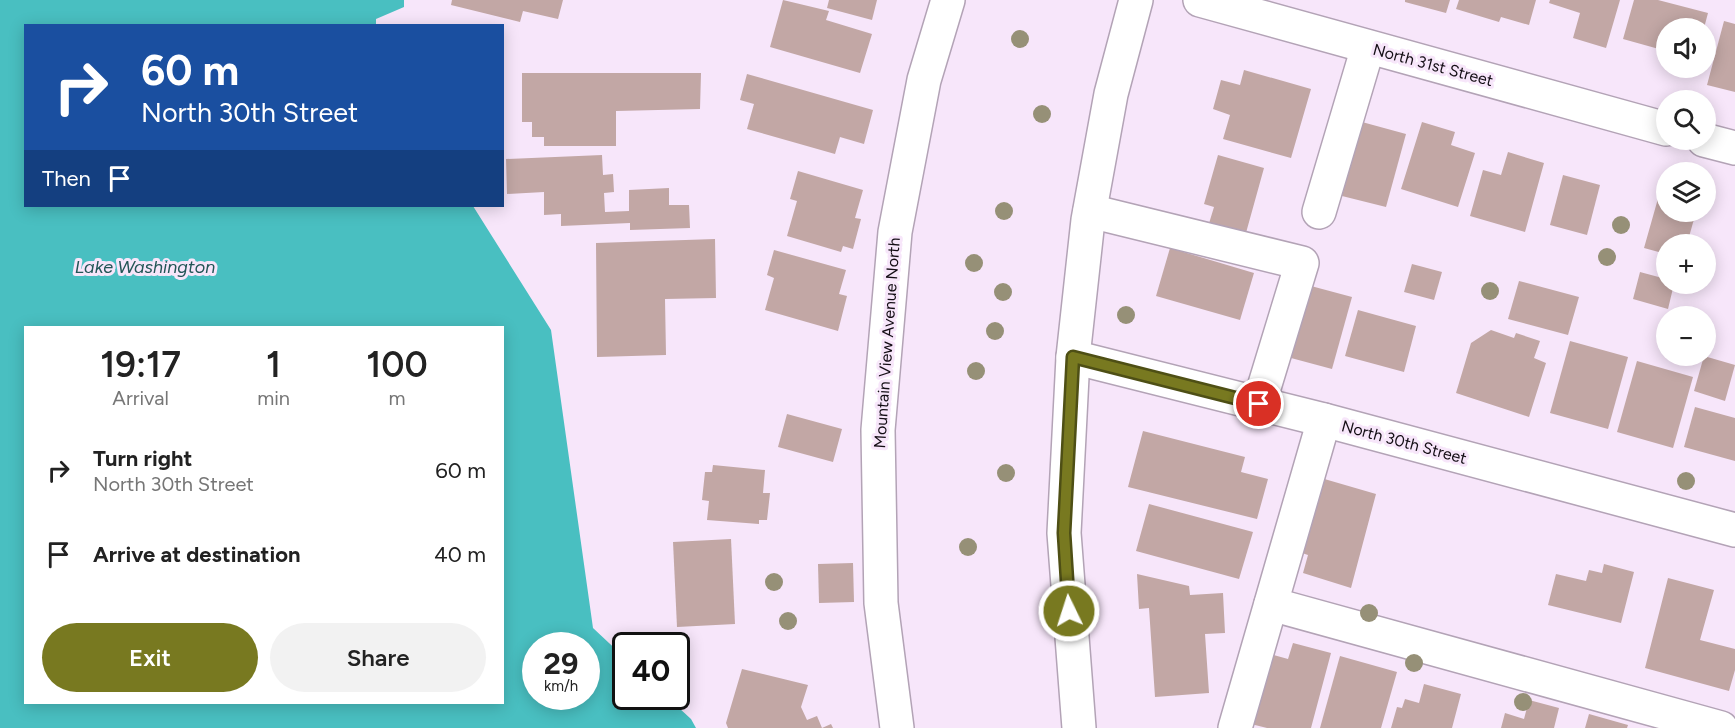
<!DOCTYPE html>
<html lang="en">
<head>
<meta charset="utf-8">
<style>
  :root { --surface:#fff; --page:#f2f2f2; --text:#222; --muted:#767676; --accent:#787920 }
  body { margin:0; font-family:Figtree,sans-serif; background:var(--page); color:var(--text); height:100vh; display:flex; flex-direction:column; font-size:22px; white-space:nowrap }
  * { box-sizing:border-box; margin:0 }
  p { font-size:20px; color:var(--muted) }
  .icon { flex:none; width:33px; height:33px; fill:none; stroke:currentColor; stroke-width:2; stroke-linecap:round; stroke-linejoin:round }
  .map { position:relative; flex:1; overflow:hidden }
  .sheet { position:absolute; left:24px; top:326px; width:480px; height:378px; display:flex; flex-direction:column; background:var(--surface); border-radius:0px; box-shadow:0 3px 15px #0003 }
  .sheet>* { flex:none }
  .banner { position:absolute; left:24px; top:24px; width:480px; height:183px; border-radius:0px; box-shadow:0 3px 15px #0003; background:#1a4fa0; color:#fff; overflow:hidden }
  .tools { position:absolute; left:1656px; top:18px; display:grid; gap:12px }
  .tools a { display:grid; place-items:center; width:60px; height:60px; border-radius:50%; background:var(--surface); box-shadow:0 3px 15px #0003; font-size:30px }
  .speed { position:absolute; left:522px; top:632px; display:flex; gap:12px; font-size:30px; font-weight:700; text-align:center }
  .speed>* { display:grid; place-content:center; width:78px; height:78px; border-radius:50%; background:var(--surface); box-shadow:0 3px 15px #0003; line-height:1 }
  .speed small { font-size:15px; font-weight:400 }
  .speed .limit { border:3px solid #111; border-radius:9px; background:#fff; color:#111 }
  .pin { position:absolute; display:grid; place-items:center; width:51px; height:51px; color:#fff; margin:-26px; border:3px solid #fff; border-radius:50%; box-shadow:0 2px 6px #0007 }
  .me { position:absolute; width:66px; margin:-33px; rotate:356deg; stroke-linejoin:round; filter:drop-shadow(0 0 4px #0008) }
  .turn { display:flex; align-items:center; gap:21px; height:126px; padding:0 18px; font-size:27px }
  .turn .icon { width:78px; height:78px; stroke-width:2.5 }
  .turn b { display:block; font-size:42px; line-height:51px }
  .then { display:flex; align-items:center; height:57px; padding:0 18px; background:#0003; gap:12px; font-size:22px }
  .eta { display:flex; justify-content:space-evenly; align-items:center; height:102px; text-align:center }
  .eta b { font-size:36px; font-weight:600; line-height:42px }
  .button { display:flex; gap:12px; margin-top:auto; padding:12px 18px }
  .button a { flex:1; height:69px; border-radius:36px; background:var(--accent); color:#fff; font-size:24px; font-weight:600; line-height:69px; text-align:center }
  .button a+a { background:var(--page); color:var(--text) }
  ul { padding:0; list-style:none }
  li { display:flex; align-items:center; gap:18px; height:84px; padding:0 18px }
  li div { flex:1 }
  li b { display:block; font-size:22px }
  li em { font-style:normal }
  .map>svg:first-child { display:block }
  .water { fill:#49bfc1; fill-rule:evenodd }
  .building { fill:#c2a7a5 }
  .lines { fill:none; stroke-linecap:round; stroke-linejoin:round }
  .minor-casing { stroke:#b3a3b6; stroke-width:36 }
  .minor { stroke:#fff; stroke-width:33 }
  .tree { fill:#969077 }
  .route-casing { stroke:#4e4f15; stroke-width:15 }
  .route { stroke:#787920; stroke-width:10 }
  .labels { text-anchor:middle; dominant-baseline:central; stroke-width:6; stroke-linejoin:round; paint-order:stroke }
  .street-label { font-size:16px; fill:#130d14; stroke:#f7e6fa }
  .water-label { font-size:18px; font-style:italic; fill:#225556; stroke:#f7e6fa }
</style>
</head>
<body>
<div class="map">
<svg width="1735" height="728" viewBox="0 0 1735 728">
  <rect width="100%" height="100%" fill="#f7e6fa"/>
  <!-- water -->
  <path class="water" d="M0,0H404V7L376,19V25L26,26V206H473L551,330L593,628L625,658L626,696H666L691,719L696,728H0ZM26,327H502V702H26ZM536,645H586V696H536Z"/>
  <!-- building -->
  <g class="building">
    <path d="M452,0H563L558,19L523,11L520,22L451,5Z"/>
    <path d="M783,0L829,11L826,20L872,34L860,73L770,47Z"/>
    <path d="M829,0H877L872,20L827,8Z"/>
    <path d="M1405,0H1450L1446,13L1405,2Z"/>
    <path d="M1459,0H1536L1529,25L1501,17L1499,22L1456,9Z"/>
    <path d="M1550,0H1620L1606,48L1573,38L1580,13L1549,3Z"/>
    <path d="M1634,0H1658L1708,13L1704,28H1666V51L1623,39Z"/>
    <path d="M1724,21L1735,24V92L1707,85Z"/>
    <path d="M1244,70L1311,89L1291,158L1223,139L1230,115L1213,109L1221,80L1240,85Z"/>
    <path d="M522,73H701L700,109L616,111V146H544V137H532V122H522Z"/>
    <path d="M747,74L873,110L864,144L840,137L835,154L747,129L754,104L740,100Z"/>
    <path d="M1362,122L1406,134L1386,207L1342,196Z"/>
    <path d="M1422,122L1455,132L1451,145L1475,153L1458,207L1401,189Z"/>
    <path d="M1508,152L1544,163L1525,232L1470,216L1483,170L1501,175Z"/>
    <path d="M602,155L603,175L613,174L614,192L604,193L605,212L629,211V190L669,188V205H689L690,228L630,230V223L561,226V214L544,215V192L507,194L506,159Z"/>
    <path d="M1218,155L1264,168L1244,240L1207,230L1214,207L1204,204Z"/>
    <path d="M798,171L863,190L855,218L861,219L853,249L843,246L841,252L787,236L797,201L790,199Z"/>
    <path d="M1563,175L1600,185L1587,235L1550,225Z"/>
    <path d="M1659,195L1666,197V212H1696L1687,244H1666V254L1644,248Z"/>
    <path d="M715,239L716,298L665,299L666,355L597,357L596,243Z"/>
    <path d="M1170,248L1254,273L1240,320L1156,296Z"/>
    <path d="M774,250L846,270L839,294L847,296L838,331L765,310L774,278L767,275Z"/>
    <path d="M1412,264L1442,272L1434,300L1404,292Z"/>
    <path d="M1640,272L1666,279V284H1674L1668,309L1633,299Z"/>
    <path d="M1519,281L1579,297L1568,335L1508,319Z"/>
    <path d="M1311,286L1352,297L1332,369L1291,358Z"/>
    <path d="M1358,310L1416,326L1404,372L1345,356Z"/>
    <path d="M1491,330L1514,338L1516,333L1540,341L1534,358L1546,363L1529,417L1456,393L1471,343Z"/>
    <path d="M1570,341L1628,357L1608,429L1550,413Z"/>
    <path d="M1704,356L1735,365L1725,401L1694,391Z"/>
    <path d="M1637,361L1693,377L1673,448L1617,432Z"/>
    <path d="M1695,407L1735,418V461L1684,447Z"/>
    <path d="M787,414L842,429L833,462L778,447Z"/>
    <path d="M1143,431L1245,457L1241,472L1268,479L1257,519L1128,487Z"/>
    <path d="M713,465L765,470L763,493H770L767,520H759V524L707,520L709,501L702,500L705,472H712Z"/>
    <path d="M1321,478L1376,494L1351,588L1303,573L1308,555L1299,552Z"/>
    <path d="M1149,504L1253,532L1239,579L1136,551Z"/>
    <path d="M731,539L735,624L677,627L673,542Z"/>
    <path d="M853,563L854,602L819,603L818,564Z"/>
    <path d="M1604,564L1634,572L1621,623L1548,605L1556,574L1586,581L1589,570L1602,573Z"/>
    <path d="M1137,574L1189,586L1190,595L1223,593L1225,633L1205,634L1209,693L1155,697L1149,608L1139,609Z"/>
    <path d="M1668,578L1714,590L1700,640L1735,649V670L1729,691L1645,668Z"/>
    <path d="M1293,643L1331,653L1311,728H1267L1251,724L1270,654L1288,659Z"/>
    <path d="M1340,656L1397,672L1381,728H1320Z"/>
    <path d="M742,669L808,685L801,707L807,720L817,716L822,728L831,724L833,728H728L726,723Z"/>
    <path d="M1424,684L1461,694L1452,728H1391L1397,707L1402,708L1405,699L1419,703Z"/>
    <path d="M1529,700L1559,708L1554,728H1501L1505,713L1524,719Z"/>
    <path d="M1589,714L1628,725L1627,728H1585Z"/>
  </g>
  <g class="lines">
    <!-- minor casing -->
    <g class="minor-casing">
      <g id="minor">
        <path d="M1200,0L1666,129"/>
        <path d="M1704,140L1735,148"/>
        <path d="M1090,211L1302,263L1259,404"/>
        <path d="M1319,212L1368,47"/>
        <path d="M1073,357L1324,420L1735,530"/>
        <path d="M1271,604L1721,728"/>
        <path d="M897,728L881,603L878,430L895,232L924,80L948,0"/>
        <path d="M1079,728L1064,533L1073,357L1088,220L1111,94L1136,0"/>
        <path d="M1235,728L1324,420"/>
      </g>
    </g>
    <!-- minor -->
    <use href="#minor" class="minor"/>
  </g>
  <!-- trees -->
  <g class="tree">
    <circle cx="1020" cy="39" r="9"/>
    <circle cx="1042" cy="114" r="9"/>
    <circle cx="1004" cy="211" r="9"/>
    <circle cx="1621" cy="225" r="9"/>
    <circle cx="1607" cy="257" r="9"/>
    <circle cx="974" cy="263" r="9"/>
    <circle cx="1490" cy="291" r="9"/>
    <circle cx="1003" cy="292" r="9"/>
    <circle cx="1126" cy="315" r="9"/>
    <circle cx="995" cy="331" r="9"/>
    <circle cx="976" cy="371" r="9"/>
    <circle cx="1006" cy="473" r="9"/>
    <circle cx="1686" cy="481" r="9"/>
    <circle cx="968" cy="547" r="9"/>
    <circle cx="774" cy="582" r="9"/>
    <circle cx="1369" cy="613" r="9"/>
    <circle cx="788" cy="621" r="9"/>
    <circle cx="1414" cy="663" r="9"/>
    <circle cx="1523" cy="702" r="9"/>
  </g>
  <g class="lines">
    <!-- route casing -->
    <g class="route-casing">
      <path id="route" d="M1069,611L1064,533L1073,357L1259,404"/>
    </g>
    <!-- route -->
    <use href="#route" class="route"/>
  </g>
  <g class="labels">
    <!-- street labels -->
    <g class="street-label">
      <text transform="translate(1433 65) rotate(15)">North 31st Street</text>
      <text transform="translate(887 343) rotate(-86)">Mountain View Avenue North</text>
      <text transform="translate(1404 442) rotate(15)">North 30th Street</text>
    </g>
    <!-- water labels -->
    <g class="water-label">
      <text x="145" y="267">Lake Washington</text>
    </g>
  </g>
</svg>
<div class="tools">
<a><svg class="icon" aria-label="sound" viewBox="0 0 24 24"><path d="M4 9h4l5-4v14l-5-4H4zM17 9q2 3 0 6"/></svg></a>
<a><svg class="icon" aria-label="search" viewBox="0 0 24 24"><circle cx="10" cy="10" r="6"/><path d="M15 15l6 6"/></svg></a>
<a><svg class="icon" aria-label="layers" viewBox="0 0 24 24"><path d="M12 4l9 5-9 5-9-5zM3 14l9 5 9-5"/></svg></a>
<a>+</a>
<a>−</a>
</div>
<div class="speed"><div>29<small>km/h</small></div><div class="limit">40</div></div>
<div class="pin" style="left:1259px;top:404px;background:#d93025"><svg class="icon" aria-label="arrive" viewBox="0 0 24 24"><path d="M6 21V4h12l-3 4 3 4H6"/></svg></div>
<svg class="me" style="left:1069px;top:611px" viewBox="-20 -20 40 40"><circle r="17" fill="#787920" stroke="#fff" stroke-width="3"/><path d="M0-11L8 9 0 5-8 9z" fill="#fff"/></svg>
<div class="banner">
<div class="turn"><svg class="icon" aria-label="right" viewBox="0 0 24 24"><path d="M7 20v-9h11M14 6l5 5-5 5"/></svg><div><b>60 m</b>North 30th Street</div></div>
<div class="then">Then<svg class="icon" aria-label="arrive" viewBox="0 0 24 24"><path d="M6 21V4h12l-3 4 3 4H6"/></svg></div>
</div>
<section class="sheet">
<div class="eta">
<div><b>19:17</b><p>Arrival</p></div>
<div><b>1</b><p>min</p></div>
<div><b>100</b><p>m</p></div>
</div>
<ul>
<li><svg class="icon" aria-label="right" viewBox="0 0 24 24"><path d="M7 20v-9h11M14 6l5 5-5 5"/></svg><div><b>Turn right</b><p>North 30th Street</p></div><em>60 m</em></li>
<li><svg class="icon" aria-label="arrive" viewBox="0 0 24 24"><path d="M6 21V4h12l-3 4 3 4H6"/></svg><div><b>Arrive at destination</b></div><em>40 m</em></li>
</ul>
<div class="button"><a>Exit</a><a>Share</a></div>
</section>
</div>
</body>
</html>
